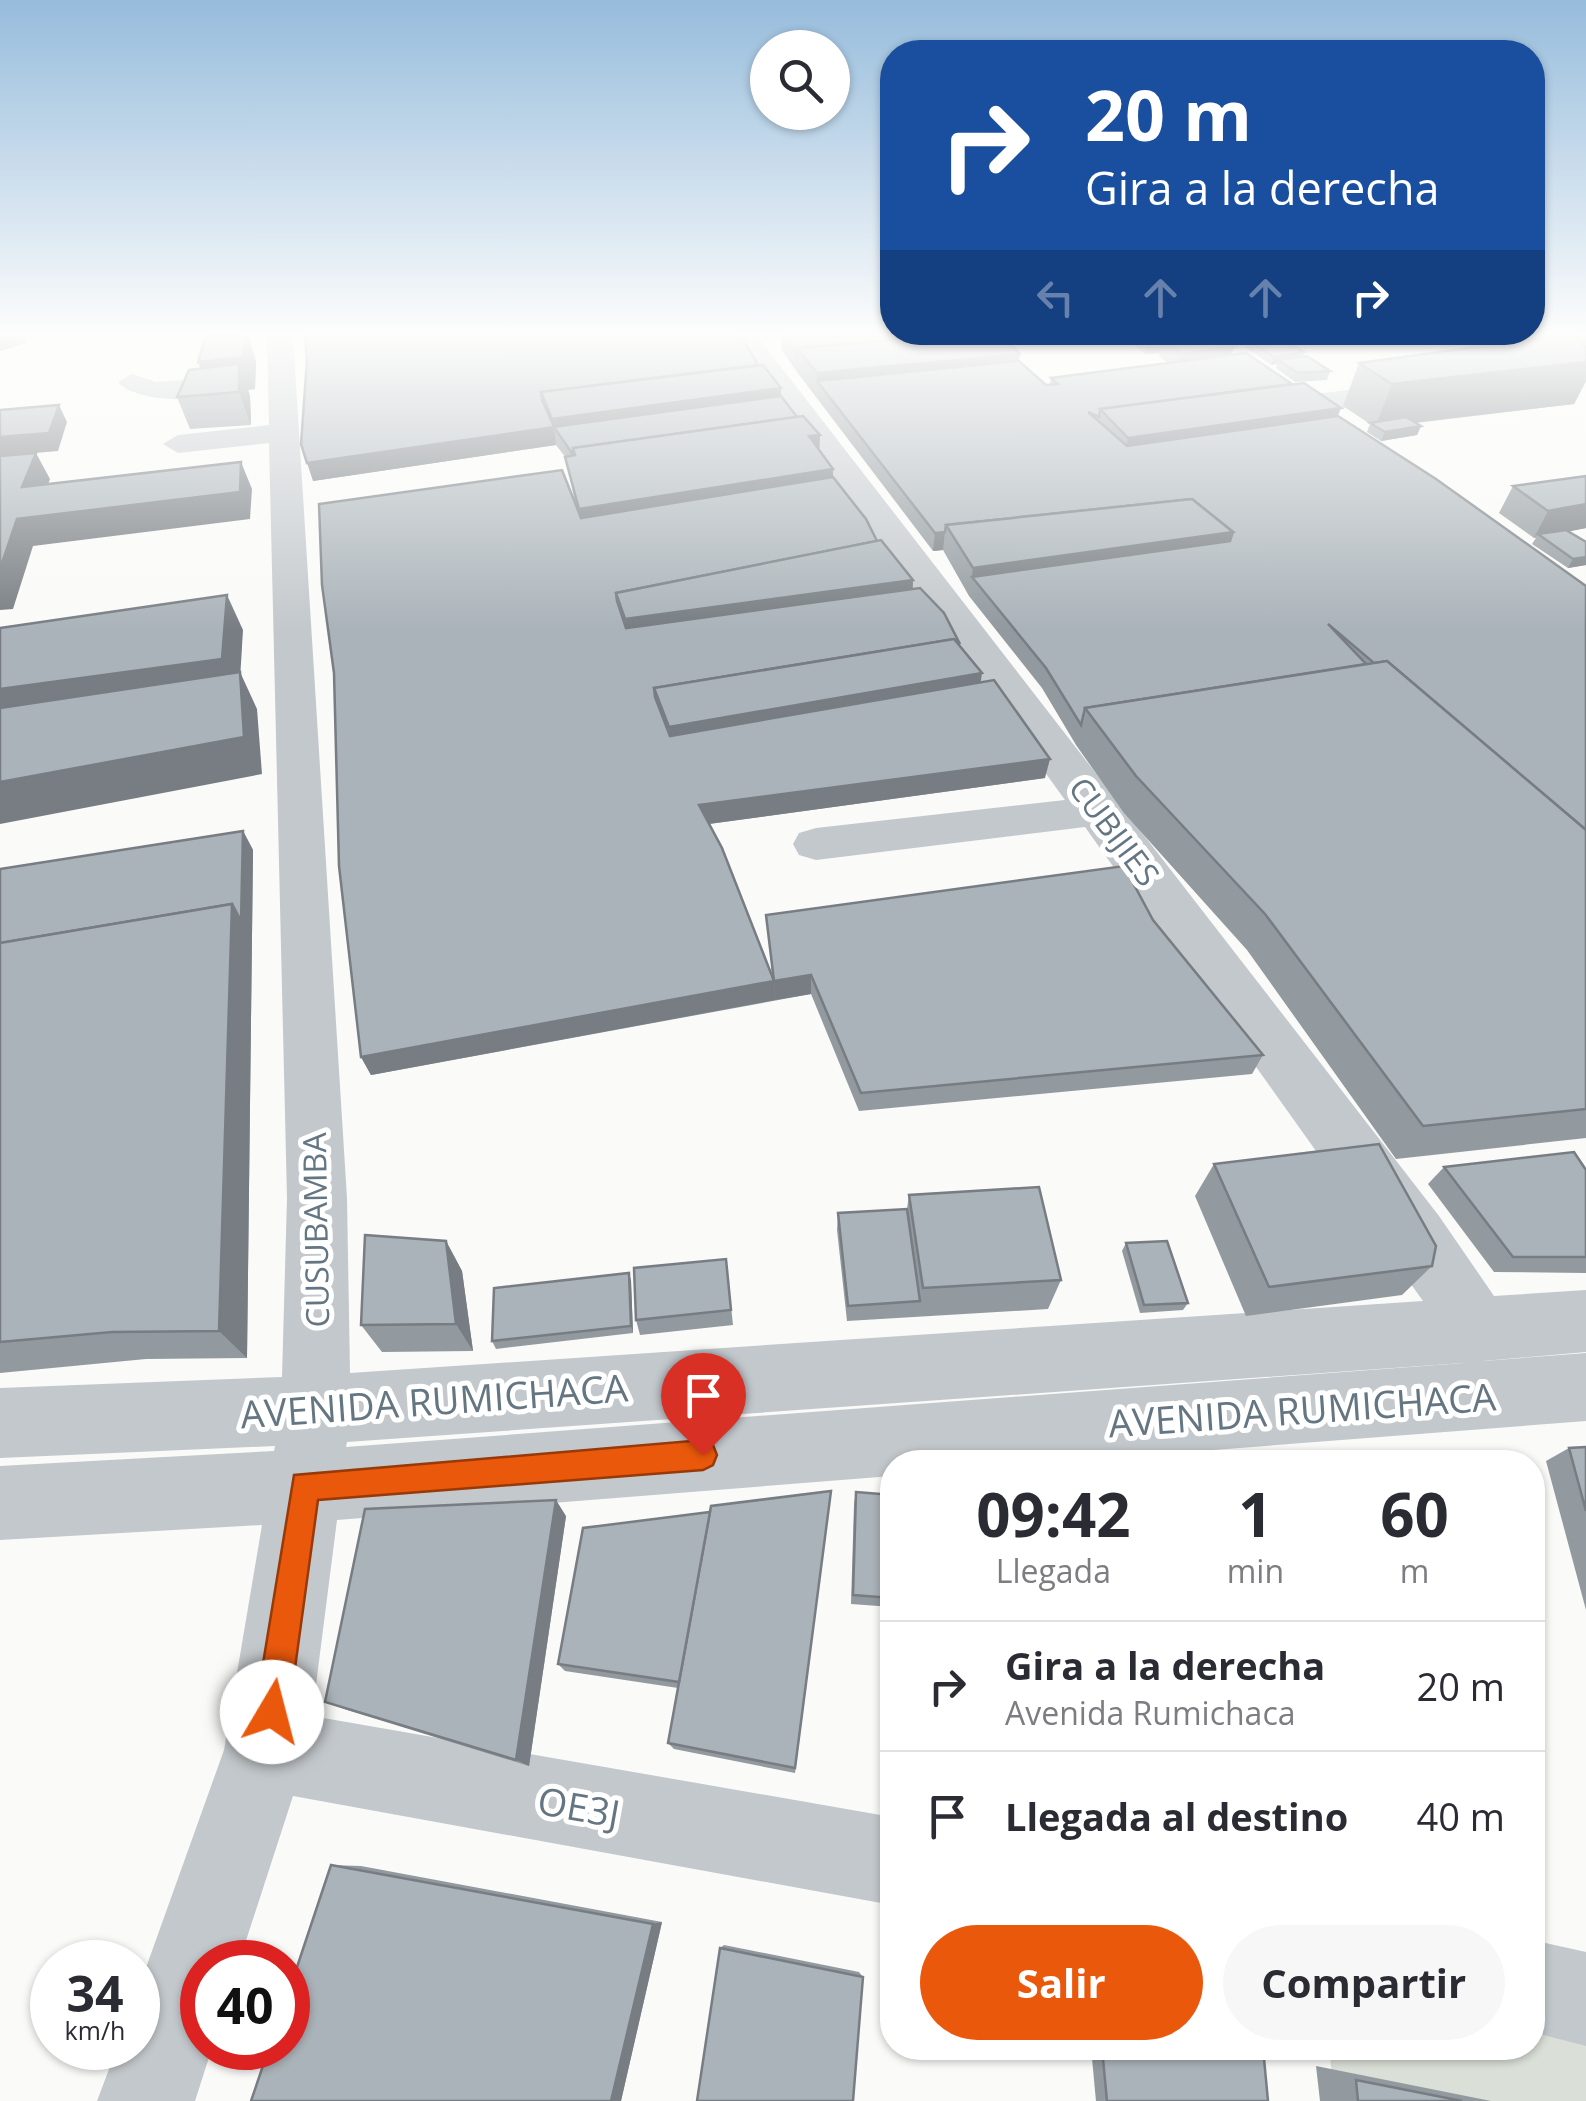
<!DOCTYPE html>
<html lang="es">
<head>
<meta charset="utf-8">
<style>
  :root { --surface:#fff; --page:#f7f7f7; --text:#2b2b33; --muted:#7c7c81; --line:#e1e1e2; --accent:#ea580c }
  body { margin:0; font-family:"Open Sans",sans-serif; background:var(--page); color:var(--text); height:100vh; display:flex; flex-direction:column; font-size:38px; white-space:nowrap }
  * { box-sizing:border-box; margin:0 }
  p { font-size:32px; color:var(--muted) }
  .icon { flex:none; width:55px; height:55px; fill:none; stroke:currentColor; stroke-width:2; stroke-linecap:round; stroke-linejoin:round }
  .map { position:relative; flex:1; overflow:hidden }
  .panel { position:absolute; left:880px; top:1450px; width:665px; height:610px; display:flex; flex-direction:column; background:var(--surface); border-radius:40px; box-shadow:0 2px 8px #0004 }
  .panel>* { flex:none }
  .banner { position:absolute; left:880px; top:40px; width:665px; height:305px; border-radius:40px; box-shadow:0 2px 8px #0004; background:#1a4fa0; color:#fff; overflow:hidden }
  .fabs { position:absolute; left:750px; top:30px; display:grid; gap:20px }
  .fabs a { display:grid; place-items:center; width:100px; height:100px; border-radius:50%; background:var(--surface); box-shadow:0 2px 8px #0004; font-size:50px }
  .speed { position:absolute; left:30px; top:1940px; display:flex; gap:20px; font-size:50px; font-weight:700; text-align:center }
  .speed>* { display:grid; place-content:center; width:130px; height:130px; border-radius:50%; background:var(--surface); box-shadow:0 2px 8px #0004; line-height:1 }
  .speed small { font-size:25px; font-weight:400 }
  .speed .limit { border:15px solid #d22; background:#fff; color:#111 }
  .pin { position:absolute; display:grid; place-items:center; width:85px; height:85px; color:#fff; margin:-102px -42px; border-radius:50% 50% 50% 0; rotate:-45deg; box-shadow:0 0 10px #0007 }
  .pin .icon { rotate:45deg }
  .me { position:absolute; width:110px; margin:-55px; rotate:8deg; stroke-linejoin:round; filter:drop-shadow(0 0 8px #0008) }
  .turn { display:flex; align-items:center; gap:35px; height:210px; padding:0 40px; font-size:45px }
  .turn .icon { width:130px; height:130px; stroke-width:2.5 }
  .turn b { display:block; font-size:70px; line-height:85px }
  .lanes { display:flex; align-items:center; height:95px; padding:0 40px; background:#0003; justify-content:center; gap:50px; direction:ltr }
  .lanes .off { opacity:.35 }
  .eta { display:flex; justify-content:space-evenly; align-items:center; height:170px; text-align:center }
  .eta b { font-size:60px; font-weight:700; line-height:70px }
  .action { display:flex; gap:20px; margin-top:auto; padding:20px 40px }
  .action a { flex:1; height:115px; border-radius:60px; background:var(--accent); color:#fff; font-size:40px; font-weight:700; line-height:115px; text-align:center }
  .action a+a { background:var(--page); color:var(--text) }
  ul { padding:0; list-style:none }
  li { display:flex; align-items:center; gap:30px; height:130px; padding:0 40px; border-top:2px solid var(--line) }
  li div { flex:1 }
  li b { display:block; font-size:38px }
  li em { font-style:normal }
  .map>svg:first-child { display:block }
  .green { fill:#dadfd7 }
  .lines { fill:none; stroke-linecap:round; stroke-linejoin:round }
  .minor { fill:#c3c8cc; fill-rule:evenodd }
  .wall { fill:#929a9f }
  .shaded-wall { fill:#777d82 }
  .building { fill:#aab3b9; stroke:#777d82; stroke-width:2.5 }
  .route { fill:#ea580c; stroke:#983908; stroke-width:2.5 }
  .labels { text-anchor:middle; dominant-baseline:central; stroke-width:10; stroke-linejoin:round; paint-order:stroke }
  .street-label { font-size:32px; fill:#657683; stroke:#fff }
  .near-street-label { font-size:38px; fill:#657683; stroke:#fff }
</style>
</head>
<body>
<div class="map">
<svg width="1586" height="2101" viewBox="0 0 1586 2101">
  <rect width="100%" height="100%" fill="#fafaf8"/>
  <!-- green -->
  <path class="green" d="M1533,1988L1586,2001V2101H1335L1329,2048H1532Z"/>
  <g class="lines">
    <!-- minor -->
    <g class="minor">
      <path d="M267,336H293L347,1198L350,1373L1423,1301L1085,827L816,860L799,855L793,844L799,833L816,828L1065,800L730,336H757L1439,1216L1494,1296L1586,1290V1352L1483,1361L1586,1353V1421L1058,1462H892V1476L337,1520L312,1716L892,1817V1905L293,1796L239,1962H202V2048H212L195,2101H97L117,2048H138V1990L224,1750L262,1525L0,1540V1466L274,1451L275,1446L0,1458V1388L282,1377L287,1198L269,443L178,453L163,444L178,435L269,425ZM1477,1362L346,1447L347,1442Z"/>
      <path d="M132,374L156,382L212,378L226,386C210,405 135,403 118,382Z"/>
      <path d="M1420,381L1430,384L1434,390L1430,396L1307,413L1293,404L1307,395Z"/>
      <path d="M1532,1940L1586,1952V2046L1532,2032Z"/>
    </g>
  </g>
  <!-- wall -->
  <g class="wall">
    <path d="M206,336H248L256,361L255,389L248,390L250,396L251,425L190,429L177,397L200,369Z"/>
    <path d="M781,336H1003L1019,361L1046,385L1050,384L1051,378L1168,363L1159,356L1160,353L1145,354L1128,340L1129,336H1218L1232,355L1338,416L1586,586V1138L1396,1159L1247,950L1124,813L1076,745L1042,688L969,596L943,550L933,551L797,372L781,349Z"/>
    <path d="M1557,336H1586V381L1574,404L1416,423L1421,426L1417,435L1381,441L1367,432L1370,424L1343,406L1359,363Z"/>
    <path d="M1247,339L1304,352L1302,357L1330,371L1327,380L1295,382L1276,368L1277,364L1271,365L1245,347Z"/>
    <path d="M307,360L758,365L781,388V396L833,469V477L877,541L913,580V589L960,646L981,682L1045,778L709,824L772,974L766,915L1153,920L1263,1055L1252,1074L859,1111L811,994L371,1075L361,1057L575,503L566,458L556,445L313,481Z"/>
    <path d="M1586,476V528L1569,531L1586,542V565L1568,568L1532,544L1536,538H1534L1499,513L1513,486Z"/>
    <path d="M243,831L253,850L247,1358L146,1359L0,1373V869Z"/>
    <path d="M1214,1164L1432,1266L1402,1295L1246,1316L1195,1196Z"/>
    <path d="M1444,1167L1586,1170V1273L1494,1272L1428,1184Z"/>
    <path d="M909,1195L1061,1280L1048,1309L847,1321L837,1230L838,1213L907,1209Z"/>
    <path d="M446,1241L462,1271L473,1351L382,1352L361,1325Z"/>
    <path d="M1126,1243L1188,1303L1183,1310L1140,1313L1122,1251Z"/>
    <path d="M726,1259L733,1325L640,1335L636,1320Z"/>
    <path d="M629,1273L631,1281L633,1333L496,1349L492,1341Z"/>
    <path d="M1586,1447V1610L1546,1461L1569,1448Z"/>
    <path d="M831,1491L795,1773L674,1749L668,1743L678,1688L565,1671L558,1664L710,1512Z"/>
    <path d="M856,1492L892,1495V1607L851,1604L854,1504Z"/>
    <path d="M566,1516L529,1766L347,1710L325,1702Z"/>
    <path d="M331,1865L361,1866L662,1922L621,2101Z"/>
    <path d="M724,1945L859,1972L863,1977L720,1948Z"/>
    <path d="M1091,2048H1263L1268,2101H1096Z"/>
    <path d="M1316,2066L1491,2101H1320Z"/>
  </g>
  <!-- shaded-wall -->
  <g class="shaded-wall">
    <path d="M0,336H22L26,343L0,351Z"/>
    <path d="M245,336H248L256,361L255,389L248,390L250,396L251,425L239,392L210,394L198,362Z"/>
    <path d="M1163,336H1208L1163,339L1160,353L1145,354L1149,337Z"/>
    <path d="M1234,347L1229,364L1176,371L1181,354Z"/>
    <path d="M1304,352L1301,361L1278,360L1277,364L1271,365L1274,357Z"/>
    <path d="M1020,354L1016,378L817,381V373Z"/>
    <path d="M1586,362V381L1574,404L1375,427L1392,384Z"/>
    <path d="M781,388V413L554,427L552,419Z"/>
    <path d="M59,405L67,422L58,451L0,456V437Z"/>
    <path d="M1341,408L1331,433L1122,464L1128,438Z"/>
    <path d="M1421,426L1417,435L1381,441L1385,432Z"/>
    <path d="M554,427L556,445L313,481L307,463Z"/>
    <path d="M820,435L819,461L809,436Z"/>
    <path d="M36,453L50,479L37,514L22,487Z"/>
    <path d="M241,462L252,489L250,519L33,546L13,609L0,610V569L17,519Z"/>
    <path d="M833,469V496L583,536L579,509Z"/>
    <path d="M1586,504V528L1542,537L1538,534L1534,538L1548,511Z"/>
    <path d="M945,532L943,550L933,551L935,533Z"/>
    <path d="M1233,532L1224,559L972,577L973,568Z"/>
    <path d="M1586,557V565L1568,568L1573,559Z"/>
    <path d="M913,580L911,608L628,647L625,619Z"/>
    <path d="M227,595L243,630L239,696L0,729V689Z"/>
    <path d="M240,672L257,709L262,774L0,824V782Z"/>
    <path d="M982,673L978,701L672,756L669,727Z"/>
    <path d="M1050,759L1045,778L701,825L699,805Z"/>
    <path d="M243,831L253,850L247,1358L219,1331L232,904Z"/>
    <path d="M811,975V994L775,1000L774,981Z"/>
    <path d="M774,981L775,1000L371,1075L361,1057Z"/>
    <path d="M446,1241L462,1271L473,1351L456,1324Z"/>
    <path d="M629,1273L631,1281L633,1333L631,1326Z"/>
    <path d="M556,1500L566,1516L529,1766L516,1760Z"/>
    <path d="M662,1922L621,2101H611L653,1924Z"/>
  </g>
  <!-- building -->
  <g class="building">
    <path d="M206,336H245L243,357L198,362Z"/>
    <path d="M305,336H741L758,365L541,392L542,400L554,427L781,396L797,417L573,448L574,456L554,427L307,463L301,444L307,360Z"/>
    <path d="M784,336H937L797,348V356Z"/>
    <path d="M937,336H1003L1020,354L817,373L797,348Z"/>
    <path d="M1193,336H1218L1234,347L1181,354L1163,339Z"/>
    <path d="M1277,336L1304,352L1274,357L1247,339Z"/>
    <path d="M1557,336H1575L1586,348V362L1392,384L1359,363Z"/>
    <path d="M1246,353L1292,384L1100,409L1099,417L1088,412L1127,446L1338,416L1436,479L1586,586V830L1387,661L1374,663L1328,624L1366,664L1085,708L1081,725L1046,668L972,577L1230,541L1233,532L1192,499L946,525L945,532L935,533L817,381L1019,361L1046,385L1058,384L1051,378Z"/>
    <path d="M1307,356L1330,371L1298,373L1278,360Z"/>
    <path d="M239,364V392L177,397L189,370Z"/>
    <path d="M763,365L781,388L552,419L541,392Z"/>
    <path d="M1304,383L1341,408L1128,438L1100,409Z"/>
    <path d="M59,405L49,433L0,437V410Z"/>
    <path d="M803,416L820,435L809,436L833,469L579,509L565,457L575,455L573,448Z"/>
    <path d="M1406,417L1421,426L1385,432L1370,423Z"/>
    <path d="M36,453L22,487L241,462L240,492L17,519L0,569V456Z"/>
    <path d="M562,470L581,518L833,477L866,519L877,541L616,593L617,601L626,628L920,588L944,613L960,644L954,639L654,688L655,697L670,736L994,680L1050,759L699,805L722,848L774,981L361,1057L339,866L334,673L322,585L319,504Z"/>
    <path d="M1586,476V504L1548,511L1513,486Z"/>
    <path d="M1192,499L1233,532L973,568L946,525Z"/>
    <path d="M1566,530L1586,542V557L1573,559L1538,534Z"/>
    <path d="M881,540L913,580L625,619L616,593Z"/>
    <path d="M227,595L222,659L0,689V628Z"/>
    <path d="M954,639L982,673L669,727L654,688Z"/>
    <path d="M1387,661L1586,830V1109L1423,1126L1265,914L1136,776L1085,708Z"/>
    <path d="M240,672L244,737L0,782V708Z"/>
    <path d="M243,831L241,921L232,904L0,943V869Z"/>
    <path d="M1124,866L1153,920L1263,1055L861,1093L811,975L774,981L766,915Z"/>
    <path d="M232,904L219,1331L112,1332L0,1342V943Z"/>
    <path d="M1379,1144L1436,1246L1432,1266L1269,1287L1214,1164Z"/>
    <path d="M1574,1152L1586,1170V1257H1513L1444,1167Z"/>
    <path d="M1039,1187L1061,1280L923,1288L909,1195Z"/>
    <path d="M907,1209L920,1301L848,1306L838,1213Z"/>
    <path d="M365,1235L446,1241L456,1324L361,1325Z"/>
    <path d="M1167,1241L1188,1303L1144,1305L1126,1243Z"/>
    <path d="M726,1259L731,1310L636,1320L634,1268Z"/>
    <path d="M629,1273L631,1326L492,1341L494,1288Z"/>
    <path d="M1586,1447V1511L1569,1448Z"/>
    <path d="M1469,1456L1471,1462H1398Z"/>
    <path d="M831,1491L795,1768L668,1743L711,1506Z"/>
    <path d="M856,1492L892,1495V1598L853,1595Z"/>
    <path d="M556,1500L516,1760L325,1702L365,1509Z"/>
    <path d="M710,1512L679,1682L558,1664L583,1528Z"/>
    <path d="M331,1865L653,1924L611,2101H251L269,2048H288V1994Z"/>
    <path d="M720,1948L863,1977L853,2101H697Z"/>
    <path d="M1102,2048H1263L1268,2101H1107Z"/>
    <path d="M1356,2080L1462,2101H1358Z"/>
  </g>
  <!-- sky -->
  <linearGradient id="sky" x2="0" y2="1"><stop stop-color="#96bcdc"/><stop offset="0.53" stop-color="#fdfdfc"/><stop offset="1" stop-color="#fdfdfc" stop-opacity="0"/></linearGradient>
  <rect width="1586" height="630" fill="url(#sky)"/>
  <!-- route -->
  <path class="route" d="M703,1440L713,1445L717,1455L713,1465L703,1470L318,1500L289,1712L284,1724L272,1729L260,1724L255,1712L294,1475Z"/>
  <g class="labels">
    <!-- street labels -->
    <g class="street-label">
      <text transform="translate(1115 831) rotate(53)">CUBIJIES</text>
      <text transform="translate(315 1230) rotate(-91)">CUSUBAMBA</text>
    </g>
    <!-- near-street labels -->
    <g class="near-street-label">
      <text transform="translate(434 1400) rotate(-4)">AVENIDA RUMICHACA</text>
      <text transform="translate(1302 1409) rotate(-4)">AVENIDA RUMICHACA</text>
      <text transform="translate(579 1806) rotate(10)">OE3J</text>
    </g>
  </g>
</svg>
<div class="fabs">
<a><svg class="icon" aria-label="search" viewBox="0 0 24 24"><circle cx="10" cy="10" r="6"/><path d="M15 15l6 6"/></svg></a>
</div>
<div class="speed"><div>34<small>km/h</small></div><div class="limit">40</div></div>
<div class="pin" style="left:703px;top:1455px;background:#d93025"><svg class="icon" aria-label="arrive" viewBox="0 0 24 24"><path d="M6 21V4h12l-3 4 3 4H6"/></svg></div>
<svg class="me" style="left:272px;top:1712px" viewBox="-20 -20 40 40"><circle r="19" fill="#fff"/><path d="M0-13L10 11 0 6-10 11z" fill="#ea580c"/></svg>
<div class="banner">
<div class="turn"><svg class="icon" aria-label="right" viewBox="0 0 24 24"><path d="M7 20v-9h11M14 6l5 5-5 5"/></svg><div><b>20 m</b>Gira a la derecha</div></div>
<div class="lanes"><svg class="icon off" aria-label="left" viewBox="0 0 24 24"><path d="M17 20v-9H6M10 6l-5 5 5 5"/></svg><svg class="icon off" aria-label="ahead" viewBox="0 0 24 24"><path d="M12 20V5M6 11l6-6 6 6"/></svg><svg class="icon off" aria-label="ahead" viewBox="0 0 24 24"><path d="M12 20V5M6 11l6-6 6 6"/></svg><svg class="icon" aria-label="right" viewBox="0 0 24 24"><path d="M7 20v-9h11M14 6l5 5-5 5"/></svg></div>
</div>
<section class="panel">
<div class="eta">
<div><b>09:42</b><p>Llegada</p></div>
<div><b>1</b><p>min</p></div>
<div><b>60</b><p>m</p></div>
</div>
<ul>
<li><svg class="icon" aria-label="right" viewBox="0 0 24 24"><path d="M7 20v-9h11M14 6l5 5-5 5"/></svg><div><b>Gira a la derecha</b><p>Avenida Rumichaca</p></div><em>20 m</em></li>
<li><svg class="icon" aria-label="arrive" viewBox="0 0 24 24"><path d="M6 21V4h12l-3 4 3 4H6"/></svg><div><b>Llegada al destino</b></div><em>40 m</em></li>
</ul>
<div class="action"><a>Salir</a><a>Compartir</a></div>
</section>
</div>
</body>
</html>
